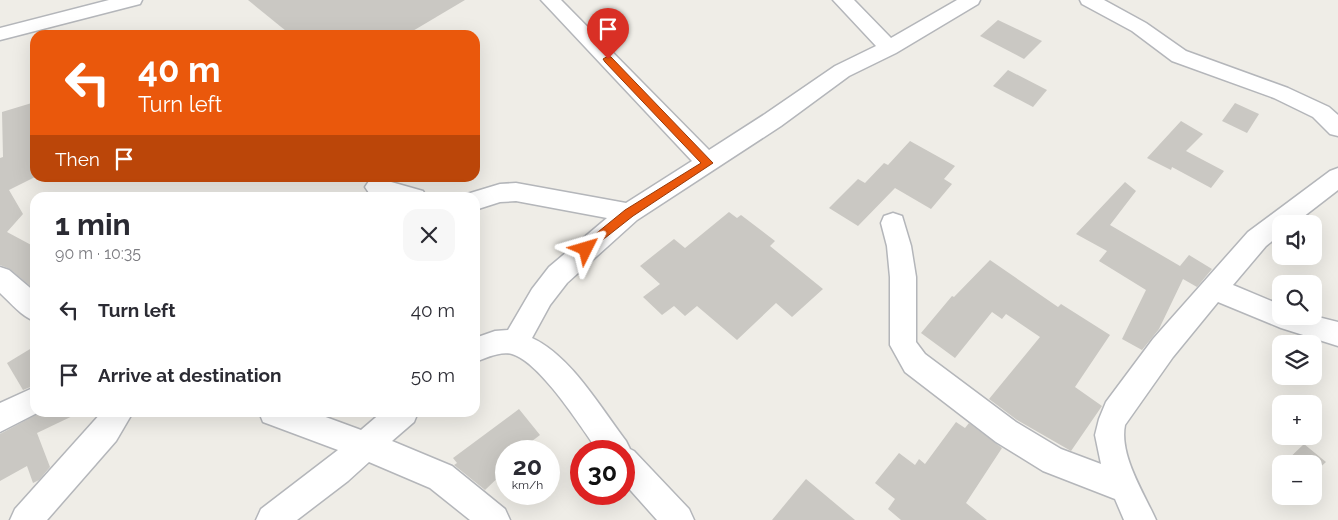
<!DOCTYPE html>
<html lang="en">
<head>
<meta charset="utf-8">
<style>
  :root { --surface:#fff; --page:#f7f7f7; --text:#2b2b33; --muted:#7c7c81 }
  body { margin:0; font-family:Raleway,sans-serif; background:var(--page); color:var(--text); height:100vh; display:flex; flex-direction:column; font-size:19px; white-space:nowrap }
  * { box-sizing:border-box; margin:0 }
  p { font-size:16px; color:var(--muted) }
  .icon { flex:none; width:28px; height:28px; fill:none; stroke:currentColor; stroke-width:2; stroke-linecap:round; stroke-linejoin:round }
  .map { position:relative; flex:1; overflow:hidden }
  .drawer { position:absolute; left:30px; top:192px; width:450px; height:225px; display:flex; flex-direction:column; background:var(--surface); border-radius:15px; box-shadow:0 5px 20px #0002 }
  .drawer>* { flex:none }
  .top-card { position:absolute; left:30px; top:30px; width:450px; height:152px; border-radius:15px; box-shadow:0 5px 20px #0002; background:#ea580c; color:#fff; overflow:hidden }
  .buttons { position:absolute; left:1272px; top:215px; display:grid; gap:10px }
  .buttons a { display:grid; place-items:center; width:50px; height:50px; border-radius:10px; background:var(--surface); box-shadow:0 5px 20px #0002; font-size:25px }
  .speed { position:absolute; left:495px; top:440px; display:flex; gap:10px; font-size:25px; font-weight:700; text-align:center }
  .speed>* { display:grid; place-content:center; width:65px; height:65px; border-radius:50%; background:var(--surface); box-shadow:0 5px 20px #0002; line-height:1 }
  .speed small { font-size:12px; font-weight:400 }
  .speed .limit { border:8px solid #d22; background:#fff; color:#111 }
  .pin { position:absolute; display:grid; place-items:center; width:42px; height:42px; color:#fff; margin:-51px -21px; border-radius:50% 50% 50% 0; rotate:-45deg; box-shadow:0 0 5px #0007 }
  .pin .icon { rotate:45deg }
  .me { position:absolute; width:55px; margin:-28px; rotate:50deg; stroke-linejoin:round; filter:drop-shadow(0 0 4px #0008) }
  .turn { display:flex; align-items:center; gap:18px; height:105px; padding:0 25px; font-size:22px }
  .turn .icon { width:65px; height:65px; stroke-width:2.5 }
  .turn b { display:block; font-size:35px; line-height:42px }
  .then { display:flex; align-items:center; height:48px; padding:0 25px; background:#0003; gap:10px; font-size:19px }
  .round { display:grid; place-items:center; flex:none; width:52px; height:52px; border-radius:15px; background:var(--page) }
  .headline { display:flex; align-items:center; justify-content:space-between; height:85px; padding:0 25px }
  h1 { font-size:30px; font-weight:700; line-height:38px }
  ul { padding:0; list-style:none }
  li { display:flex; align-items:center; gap:15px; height:65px; padding:0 25px }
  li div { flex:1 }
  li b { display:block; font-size:19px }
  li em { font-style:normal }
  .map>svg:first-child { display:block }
  .building { fill:#cac8c3 }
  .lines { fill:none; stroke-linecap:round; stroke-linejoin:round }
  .minor-casing { stroke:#b4b6ba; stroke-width:3 }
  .minor { fill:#fff; fill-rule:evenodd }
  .route { fill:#ea580c; stroke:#983908 }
</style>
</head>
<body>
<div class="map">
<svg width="1338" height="520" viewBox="0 0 1338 520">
  <rect width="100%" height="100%" fill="#efede7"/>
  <!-- building -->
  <g class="building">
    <path d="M248,0H465L406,35H291Z"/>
    <path d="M998,20L1042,41L1024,59L980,36Z"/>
    <path d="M1008,70L1047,90L1033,107L993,86Z"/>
    <path d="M35,102V177L9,190L23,214L7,232L35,247V290L10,269L0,265V158L3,157L2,112Z"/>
    <path d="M1235,103L1259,114L1247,133L1222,121Z"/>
    <path d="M1181,121L1203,134L1186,151L1224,171L1211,188L1172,167L1171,170L1147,158Z"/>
    <path d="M910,141L955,166L944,179L952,184L931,209L895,188L858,226L829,208L858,179L865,183L884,163L888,165Z"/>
    <path d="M1125,182L1136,191L1110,225L1180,266L1189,255L1212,269L1197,287L1183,279L1159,329L1142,350L1122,339L1146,290L1099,261L1107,251L1076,234Z"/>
    <path d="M729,212L737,218L741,215L775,241L770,246L823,289L792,317L776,303L737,340L697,306L685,316L674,306L662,315L643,297L660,284L640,266L674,239L685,248Z"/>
    <path d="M990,260L1058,307L1061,304L1110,335L1075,387L1102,406L1071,451L1017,420L989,399L1040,337L1006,314L1002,319L992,312L955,358L921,333L952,296L954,297Z"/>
    <path d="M35,346V385L23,390L7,363Z"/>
    <path d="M519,409L540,435L519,451H506V470L485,490L454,465L457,463L453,458Z"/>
    <path d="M41,412H81L37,433L50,467L39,480L33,483L27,466L0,481V434Z"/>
    <path d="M956,422L965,428L969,423L1002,448L966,503L987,520H901L888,509L895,499L875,483L899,453L915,465L919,459L925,464Z"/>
    <path d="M1304,444L1326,462L1314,473V464H1283Z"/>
    <path d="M806,479L855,520H772Z"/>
  </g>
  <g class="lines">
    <!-- minor casing -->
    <g class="minor-casing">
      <g id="minor">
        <path d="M109,0H142L140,4L0,40V28Z"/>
        <path d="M541,0H561L709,150L765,114L835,66L876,46L833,0H854L891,38L957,0H980L978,4L896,53L849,76L781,126L637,220L567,283L550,305L532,338C570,355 601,408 626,441L630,449L634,451L689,509L694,520H657L624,483V451H598C581,427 540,362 512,354C500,351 486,358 475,362V338L495,331L508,330L532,289L549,267L607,218L516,201L500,202L475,210V198H465L467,194L500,184L516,183L626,203L692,161Z"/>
        <path d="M1080,0H1104L1146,23L1186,51L1288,88L1329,107L1338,115V136L1330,134L1313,117L1274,98L1172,61L1132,31L1082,4Z"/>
        <path d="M1338,168V190L1294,224H1281V234L1266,246L1233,285L1281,305V316H1314L1338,322V346L1281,328L1218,302L1173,357L1125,425C1119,455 1144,493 1156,520H1124L1115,499L1043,471L996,442L905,372L890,345V277L887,246L881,223L884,216L893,213L902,216L911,246L916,277V342L925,354L1016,422L1061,449L1101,464L1095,435L1099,419L1106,402L1153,339L1248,232L1330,171Z"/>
        <path d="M377,178L423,191L427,198H382L369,193L365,187L369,181Z"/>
        <path d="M0,267L9,270L35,292V321C22,317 11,303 0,293Z"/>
        <path d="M35,387V412H39L0,432V403Z"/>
        <path d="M102,412H133L116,441L47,520H10L15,509Z"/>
        <path d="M259,412H312L361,430L382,412H418L414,422L392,441L452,466L505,509L510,520H470L430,488L369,462L348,481L297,520H256L261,509L338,450L263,422Z"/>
      </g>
    </g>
    <!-- minor -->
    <use href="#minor" class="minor"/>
  </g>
  <!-- route -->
  <path class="route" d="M608,56L611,57L713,163L633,216L586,253L580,249L582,245L625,210L701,163L605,62L603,59Z"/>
</svg>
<div class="buttons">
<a><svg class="icon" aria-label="sound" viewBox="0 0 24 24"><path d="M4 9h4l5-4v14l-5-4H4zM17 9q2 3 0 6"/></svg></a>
<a><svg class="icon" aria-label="search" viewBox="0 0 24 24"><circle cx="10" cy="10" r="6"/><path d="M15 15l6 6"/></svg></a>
<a><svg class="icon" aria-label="layers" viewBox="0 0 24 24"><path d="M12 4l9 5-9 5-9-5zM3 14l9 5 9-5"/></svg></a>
<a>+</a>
<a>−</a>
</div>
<div class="speed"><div>20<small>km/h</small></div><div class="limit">30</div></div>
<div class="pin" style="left:608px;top:59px;background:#d93025"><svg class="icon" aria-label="arrive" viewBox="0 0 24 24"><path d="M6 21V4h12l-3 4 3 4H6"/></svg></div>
<svg class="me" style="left:586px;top:249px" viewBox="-20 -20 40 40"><path d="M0-17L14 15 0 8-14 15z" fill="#ea580c" stroke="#fff" stroke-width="4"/></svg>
<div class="top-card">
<div class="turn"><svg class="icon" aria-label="left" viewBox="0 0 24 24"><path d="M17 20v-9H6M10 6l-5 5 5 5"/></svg><div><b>40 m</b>Turn left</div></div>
<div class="then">Then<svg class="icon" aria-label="arrive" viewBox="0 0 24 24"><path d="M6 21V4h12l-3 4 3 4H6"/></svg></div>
</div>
<section class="drawer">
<div class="headline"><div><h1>1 min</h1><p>90 m · 10:35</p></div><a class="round"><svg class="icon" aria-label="close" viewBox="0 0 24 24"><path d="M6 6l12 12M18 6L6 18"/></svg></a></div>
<ul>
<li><svg class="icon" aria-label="left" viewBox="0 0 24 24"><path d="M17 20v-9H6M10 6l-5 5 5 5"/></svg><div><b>Turn left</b></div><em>40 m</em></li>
<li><svg class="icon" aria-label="arrive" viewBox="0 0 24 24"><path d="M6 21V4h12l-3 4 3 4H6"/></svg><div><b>Arrive at destination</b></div><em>50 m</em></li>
</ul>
</section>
</div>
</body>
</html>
